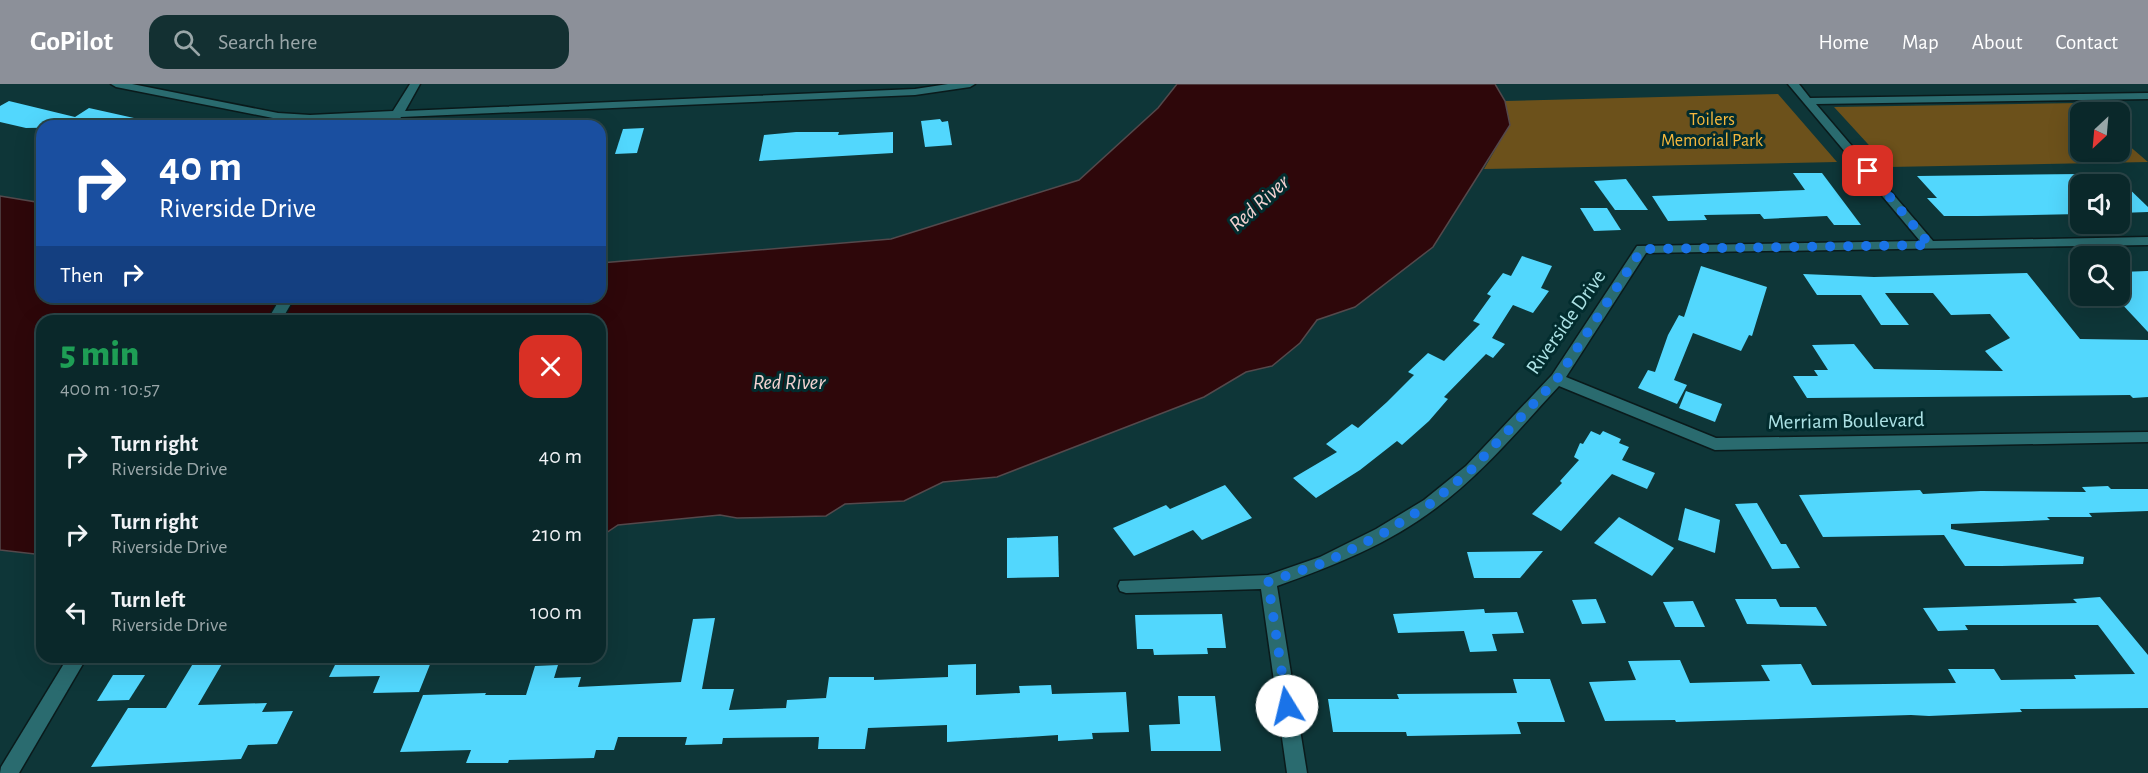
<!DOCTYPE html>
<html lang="en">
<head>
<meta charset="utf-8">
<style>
  :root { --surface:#0a282a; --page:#133032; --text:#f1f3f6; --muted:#99a6a8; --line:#2a4447; --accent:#8c9099 }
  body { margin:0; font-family:"Alegreya Sans",sans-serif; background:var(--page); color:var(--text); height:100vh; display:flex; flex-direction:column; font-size:22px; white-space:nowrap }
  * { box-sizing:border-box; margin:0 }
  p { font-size:20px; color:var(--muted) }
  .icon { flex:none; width:33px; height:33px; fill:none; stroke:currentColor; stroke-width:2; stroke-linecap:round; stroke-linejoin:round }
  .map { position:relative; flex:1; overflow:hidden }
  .drawer { position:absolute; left:36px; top:231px; width:570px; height:348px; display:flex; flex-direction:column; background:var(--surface); border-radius:18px; box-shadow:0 6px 24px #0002,0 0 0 2px var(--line) }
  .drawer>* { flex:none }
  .hud { position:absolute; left:36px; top:36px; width:570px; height:183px; border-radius:18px; box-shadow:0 6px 24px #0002,0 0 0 2px var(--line); background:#1a4fa0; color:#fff; overflow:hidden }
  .needle { width:39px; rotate:206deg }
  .buttons { position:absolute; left:2070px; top:18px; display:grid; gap:12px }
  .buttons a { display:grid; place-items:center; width:60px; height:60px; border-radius:12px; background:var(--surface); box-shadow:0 6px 24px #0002,0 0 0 2px var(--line); font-size:30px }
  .pin { position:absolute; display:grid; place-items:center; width:51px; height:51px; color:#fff; margin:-26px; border-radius:12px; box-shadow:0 3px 9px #0006 }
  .me { position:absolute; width:66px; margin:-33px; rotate:351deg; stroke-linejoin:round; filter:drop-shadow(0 0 4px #0008) }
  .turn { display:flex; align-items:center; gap:21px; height:126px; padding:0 24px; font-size:27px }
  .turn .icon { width:78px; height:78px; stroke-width:2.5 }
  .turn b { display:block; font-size:42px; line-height:51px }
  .then { display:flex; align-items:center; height:57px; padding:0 24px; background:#0003; gap:12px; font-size:22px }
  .round { display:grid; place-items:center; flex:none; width:63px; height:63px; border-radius:18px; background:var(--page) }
  .summary { display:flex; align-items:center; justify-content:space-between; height:102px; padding:0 24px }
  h1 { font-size:36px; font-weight:800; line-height:45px; color:#1e9e55 }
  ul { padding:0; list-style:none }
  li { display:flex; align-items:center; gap:18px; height:78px; padding:0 24px }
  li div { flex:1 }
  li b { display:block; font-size:22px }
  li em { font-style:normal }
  header { display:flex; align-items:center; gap:36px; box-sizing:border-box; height:84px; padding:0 30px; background:var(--accent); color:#fff }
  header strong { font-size:28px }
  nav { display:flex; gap:33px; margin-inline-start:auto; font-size:21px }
  .search { width:420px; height:54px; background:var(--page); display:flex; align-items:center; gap:15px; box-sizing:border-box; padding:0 21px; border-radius:18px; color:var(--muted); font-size:22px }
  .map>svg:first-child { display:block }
  .green { fill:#6c511b }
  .water { fill:#2e070a; stroke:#54494c; stroke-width:1.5 }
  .building { fill:#52d7fd }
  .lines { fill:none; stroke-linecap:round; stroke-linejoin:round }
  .street-casing { stroke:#0a1a1b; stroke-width:3 }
  .street { fill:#2a6b6f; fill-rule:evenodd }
  .route { stroke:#1a73e8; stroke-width:10; stroke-dasharray:0 18 }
  .labels { text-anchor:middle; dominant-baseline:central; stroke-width:6; stroke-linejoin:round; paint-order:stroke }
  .far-park-label { font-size:18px; fill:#f5b83d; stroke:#022c2e }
  .street-label { font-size:21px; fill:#ade2e5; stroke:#022c2e }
  .water-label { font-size:22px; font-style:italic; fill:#f2d1d0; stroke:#022c2e }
</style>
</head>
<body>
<header>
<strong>GoPilot</strong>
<div class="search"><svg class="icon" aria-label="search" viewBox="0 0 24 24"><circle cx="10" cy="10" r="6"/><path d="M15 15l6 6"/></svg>Search here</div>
<nav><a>Home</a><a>Map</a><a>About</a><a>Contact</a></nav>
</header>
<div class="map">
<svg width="2148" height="689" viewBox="0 0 2148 689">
  <rect width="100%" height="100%" fill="#0e3638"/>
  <!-- green -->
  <g class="green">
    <path d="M1778,10L1837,78L1484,85L1510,40L1505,17Z"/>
    <path d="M2078,19L2090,28H2080V68H2120V54L2148,78L1889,83L1834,23Z"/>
  </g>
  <!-- water -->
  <path class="water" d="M1177,0H1495L1505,17L1510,41L1433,163L1355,223L1317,236L1300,259L1272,282L1246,288L1204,313L997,393L943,398L904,417L845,420L826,432L737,434L720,431L618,441L600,453V237H42V467L35,470L0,466V112L42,119V213H600V179L891,155L1079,96L1158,24Z"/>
  <!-- building -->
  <g class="building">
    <path d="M9,17L75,33L89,24L134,34V42L26,44L0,38V22Z"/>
    <path d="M940,35L942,38L948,37L952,61L925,63L921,37Z"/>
    <path d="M644,44L637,69L615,70L623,45Z"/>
    <path d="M796,48H839L838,51L893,48V69L759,77L764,51Z"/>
    <path d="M1793,89H1822L1861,141H1834L1827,132L1764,135L1760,130L1704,131L1707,136L1668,137L1652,112L1805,106Z"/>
    <path d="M2080,90V130L1978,132H1944L1927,114H1937L1917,92Z"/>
    <path d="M1626,95L1648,126H1615L1594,97Z"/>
    <path d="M2120,96L2148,123V128L2120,129Z"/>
    <path d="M1580,124H1607L1621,146L1594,147Z"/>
    <path d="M1522,172L1552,182L1541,204L1549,207L1533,229L1513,221L1492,254L1505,260L1493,274L1486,270L1444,313L1448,315L1429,337L1402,361L1397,357L1360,386L1316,414L1293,394L1337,368L1326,360L1352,340L1358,344L1387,318L1414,291L1408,288L1428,269L1444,277L1480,240L1473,237L1491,212L1487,210L1503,189L1511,192Z"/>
    <path d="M1701,182L1767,203L1752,252L1749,251L1741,267L1693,249L1674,296L1687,301L1677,320L1638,304L1648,286L1655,288L1668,251L1679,231L1684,233Z"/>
    <path d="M2148,187V248L2120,218V188Z"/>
    <path d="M2027,189L2080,255L2148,256V313L2133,314L2130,311L1807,314L1793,292H1818L1814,286H1828L1812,261L1854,260L1874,285L2003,287L1985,267L2010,254L1990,230L1951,231L1933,209H1885L1909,241H1881L1861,211H1817L1803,190L1874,193Z"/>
    <path d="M1686,307L1722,320L1715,338L1679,324Z"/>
    <path d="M1591,347L1600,351L1603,347L1621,355L1619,359L1629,363L1622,376L1655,389L1647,405L1612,390L1561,447L1532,430L1562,399L1560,397L1579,376L1574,373L1580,359L1583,360Z"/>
    <path d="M1225,401L1252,434L1202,456L1193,446L1134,472L1113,444L1166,421L1170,425Z"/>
    <path d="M2108,402L2111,405H2148V427L2089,429L2092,433H2047L2050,436L1951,440V445L2084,473L2083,480L2001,482H1965L1944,451L1823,453L1799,411L1920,406L1923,410L1981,407L2086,408L2082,403Z"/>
    <path d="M1757,419L1781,460H1786L1800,484L1772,485L1735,420Z"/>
    <path d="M1685,424L1720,436L1715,469L1678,456Z"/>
    <path d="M1619,433L1674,464L1652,492L1594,459Z"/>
    <path d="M1058,452L1059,493L1007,494V454Z"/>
    <path d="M1543,467L1520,494H1474L1467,468Z"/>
    <path d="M2100,513L2148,571V624L2020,625L2022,628L1929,632L1911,631L1676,638L1675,636L1605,637L1589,598L1636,596L1628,577L1680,576L1690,599L1770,597L1761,581L1801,580L1812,601L1956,599L1948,585H1994L2001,596L2076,595L2074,591L2135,590L2098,541H1965L1968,546L1938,547L1923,524L2077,519L2073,515Z"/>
    <path d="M1596,515L1606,539L1582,540L1572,516Z"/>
    <path d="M1735,515H1776L1780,523H1816L1827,542L1747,540Z"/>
    <path d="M1693,517L1705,543H1675L1663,518Z"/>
    <path d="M1484,525L1485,529L1517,528L1524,549L1492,550L1497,567L1470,568L1464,547L1398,549L1393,530Z"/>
    <path d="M1222,530L1226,564H1207L1208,570L1154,571L1153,565H1137L1135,531Z"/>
    <path d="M715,534L702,605H734L729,626L786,624L787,616L826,614L829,593H874V596L948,593V581L976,580V611L1020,609L1019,602L1051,601L1052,610L1126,608L1129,648L1092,649L1093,655L1058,657V651L947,658V641L868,644L865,665H818L819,653L723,654L722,660L685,661L687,653H618L614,666H596L594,674L509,676L508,679H466L471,666L400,668L423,611L486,609L485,611H526L535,582L558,581L554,594L581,593L578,603L681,598L693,535Z"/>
    <path d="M197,573H226L198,621L267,619L262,628L293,627L277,660L248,661L241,675L91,683L128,624H166Z"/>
    <path d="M339,573H433L419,608L373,609L380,592L329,593Z"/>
    <path d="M113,591H145L129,616L97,617Z"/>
    <path d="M1513,595H1550L1565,638H1517L1521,650L1407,652L1406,648H1333L1328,615H1399L1397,610L1517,609Z"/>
    <path d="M1178,612H1215L1221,667H1151L1149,641L1180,640Z"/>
  </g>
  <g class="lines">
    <!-- street casing -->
    <g class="street-casing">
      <g id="street">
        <path d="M111,0H132L278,29L310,31L393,27L410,0H420L405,27L915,5L948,0H975L970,3L915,11L401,33L396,42H384L389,34L310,37L278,35L116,3Z"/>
        <path d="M1788,0H1799L1810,14L2148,9V15L1816,20L1933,157L2148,153V161L1646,169L1566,293L1716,354L2148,348V358L1715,366L1559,302C1520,344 1483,389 1436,424C1389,460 1333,482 1277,502L1307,689H1287L1261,505L1126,509L1120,507L1118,502L1120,497L1268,491L1320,473L1376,445L1424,416L1466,382L1552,291L1637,162L1920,157Z"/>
        <path d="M281,213H295L281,237H267Z"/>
        <path d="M68,573H87L19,689H0L1,683Z"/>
      </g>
    </g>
    <!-- street -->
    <use href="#street" class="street"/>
  </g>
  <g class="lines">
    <!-- route -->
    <path class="route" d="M1287,622L1268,498L1326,478L1382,450L1430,420L1471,386L1557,295L1642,165L1930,161L1868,87"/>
  </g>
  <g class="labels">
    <!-- far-park labels -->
    <g class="far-park-label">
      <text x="1712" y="36">Toilers<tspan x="1712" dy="21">Memorial Park</tspan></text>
    </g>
    <!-- street labels -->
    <g class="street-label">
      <text transform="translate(1566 238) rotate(-55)">Riverside Drive</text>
      <text transform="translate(1846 337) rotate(-1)">Merriam Boulevard</text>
    </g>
    <!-- water labels -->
    <g class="water-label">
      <text transform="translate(1259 119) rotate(-42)">Red River</text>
      <text x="789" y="298">Red River</text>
    </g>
  </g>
</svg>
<div class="buttons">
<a><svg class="needle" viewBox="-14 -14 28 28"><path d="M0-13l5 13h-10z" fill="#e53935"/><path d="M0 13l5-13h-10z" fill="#99a6a8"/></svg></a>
<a><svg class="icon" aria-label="sound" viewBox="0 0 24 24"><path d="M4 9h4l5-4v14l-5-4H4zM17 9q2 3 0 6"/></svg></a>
<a><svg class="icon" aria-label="search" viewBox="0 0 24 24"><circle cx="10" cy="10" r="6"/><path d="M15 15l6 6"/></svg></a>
</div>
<div class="pin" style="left:1868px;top:87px;background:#d93025"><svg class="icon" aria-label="arrive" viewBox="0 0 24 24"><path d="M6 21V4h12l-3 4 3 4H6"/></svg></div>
<svg class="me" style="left:1287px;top:622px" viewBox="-20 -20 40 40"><circle r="19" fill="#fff"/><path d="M0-13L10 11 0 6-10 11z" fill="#1a73e8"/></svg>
<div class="hud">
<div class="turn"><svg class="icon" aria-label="right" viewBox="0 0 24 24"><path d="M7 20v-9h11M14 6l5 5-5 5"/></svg><div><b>40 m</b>Riverside Drive</div></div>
<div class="then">Then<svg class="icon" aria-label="right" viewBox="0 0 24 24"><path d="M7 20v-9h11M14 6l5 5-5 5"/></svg></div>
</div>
<section class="drawer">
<div class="summary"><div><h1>5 min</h1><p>400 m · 10:57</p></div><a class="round" style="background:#d93025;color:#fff"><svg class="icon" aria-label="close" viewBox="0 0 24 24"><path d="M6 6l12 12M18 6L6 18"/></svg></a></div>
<ul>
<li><svg class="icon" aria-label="right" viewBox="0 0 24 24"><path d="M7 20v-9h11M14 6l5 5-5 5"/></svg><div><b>Turn right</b><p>Riverside Drive</p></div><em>40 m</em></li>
<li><svg class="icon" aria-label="right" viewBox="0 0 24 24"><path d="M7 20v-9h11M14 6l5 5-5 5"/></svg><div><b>Turn right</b><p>Riverside Drive</p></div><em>210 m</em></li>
<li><svg class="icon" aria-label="left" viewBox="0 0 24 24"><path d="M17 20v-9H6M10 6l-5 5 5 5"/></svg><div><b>Turn left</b><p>Riverside Drive</p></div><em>100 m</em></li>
</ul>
</section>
</div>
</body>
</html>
